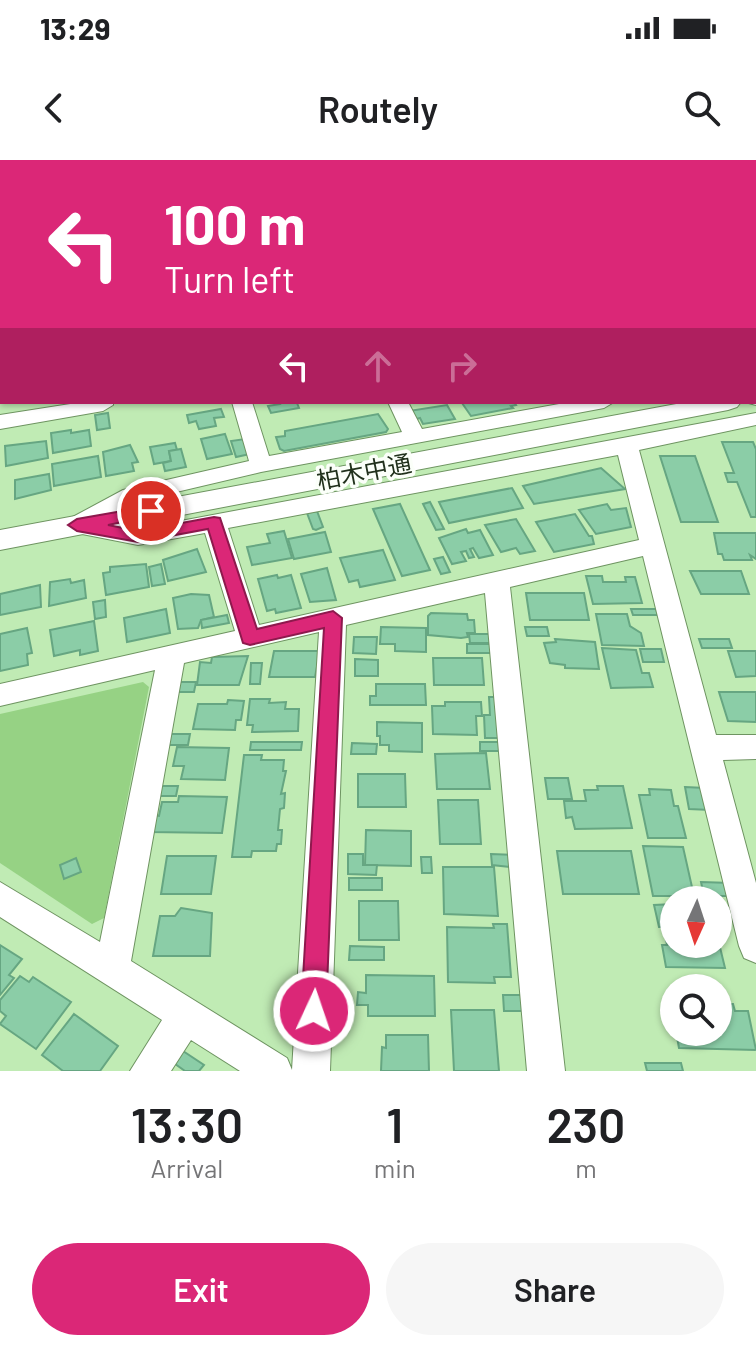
<!DOCTYPE html>
<html lang="en">
<head>
<meta charset="utf-8">
<style>
  :root { --surface:#fff; --page:#f6f6f6; --text:#202124; --muted:#757577; --accent:#db2777 }
  body { margin:0; font-family:Barlow,"Noto Sans JP",sans-serif; background:var(--page); color:var(--text); height:100vh; display:flex; flex-direction:column; font-size:30px; white-space:nowrap }
  * { box-sizing:border-box; margin:0 }
  p { font-size:26px; color:var(--muted) }
  .icon { flex:none; width:44px; height:44px; fill:none; stroke:currentColor; stroke-width:2; stroke-linecap:round; stroke-linejoin:round }
  .map { position:relative; height:911px; overflow:hidden }
  .side { display:flex; flex-direction:column; background:var(--surface); flex:1 }
  .side>* { flex:none }
  .top-card { position:absolute; left:0px; top:0px; width:756px; height:244px; box-shadow:0 2px 6px #0004; background:#db2777; color:#fff; overflow:hidden }
  .needle { width:52px; rotate:183deg }
  .fabs { position:absolute; left:660px; top:726px; display:grid; gap:16px }
  .fabs a { display:grid; place-items:center; width:72px; height:72px; border-radius:50%; background:var(--surface); box-shadow:0 2px 6px #0004; font-size:40px }
  .pin { position:absolute; display:grid; place-items:center; width:68px; height:68px; color:#fff; margin:-34px; border:4px solid #fff; border-radius:50%; box-shadow:0 2px 8px #0007 }
  .me { position:absolute; width:88px; margin:-44px; rotate:3deg; stroke-linejoin:round; filter:drop-shadow(0 0 6px #0008) }
  .turn { display:flex; align-items:center; gap:28px; height:168px; padding:0 32px; font-size:36px }
  .turn .icon { width:104px; height:104px; stroke-width:2.5 }
  .turn b { display:block; font-size:56px; line-height:68px }
  .lanes { display:flex; align-items:center; height:76px; padding:0 32px; background:#0003; justify-content:center; gap:40px; direction:ltr }
  .lanes .off { opacity:.35 }
  .eta { display:flex; justify-content:space-evenly; align-items:center; height:136px; text-align:center }
  .eta b { font-size:48px; font-weight:600; line-height:56px }
  .action { display:flex; gap:16px; margin-top:auto; padding:16px 32px }
  .action a { flex:1; height:92px; border-radius:48px; background:var(--accent); color:#fff; font-size:32px; font-weight:600; line-height:92px; text-align:center }
  .action a+a { background:var(--page); color:var(--text) }
  .status { display:flex; justify-content:space-between; align-items:center; height:56px; padding:0 40px; background:var(--surface); direction:ltr }
  .status svg { height:22px; fill:currentColor }
  header { display:flex; justify-content:space-between; align-items:center; height:104px; padding:0 32px; background:var(--surface); font-size:36px; font-weight:600 }
  .map>svg:first-child { display:block }
  .green { fill:#96d284 }
  .building { fill:#8bcda7; stroke:#66a682; stroke-width:2 }
  .lines { fill:none; stroke-linecap:round; stroke-linejoin:round }
  .minor-casing { stroke:#6e9461; stroke-width:2 }
  .tertiary-casing { stroke:#6e9461; stroke-width:2 }
  .minor { fill:#fff; fill-rule:evenodd }
  .tertiary { fill:#fff; fill-rule:evenodd }
  .route { fill:#db2777; stroke:#8e194d; stroke-width:2 }
  .labels { text-anchor:middle; dominant-baseline:central; stroke-width:7; stroke-linejoin:round; paint-order:stroke }
  .street-label { font-size:24px; fill:#21311c; stroke:#fbfff9 }
</style>
</head>
<body>
<div class="status"><b>13:29</b><svg viewBox="0 0 49 12"><path d="M0 12V9h3v3zM5 12V6h3v6zM10 12V3h3v9zM15 12V0h3v12zM26 1h20v11H26zM47 4h2v5h-2z"/></svg></div>
<header><svg class="icon" aria-label="back" viewBox="0 0 24 24"><path d="M15 5l-7 7 7 7"/></svg>Routely<svg class="icon" aria-label="search" viewBox="0 0 24 24"><circle cx="10" cy="10" r="6"/><path d="M15 15l6 6"/></svg></header>
<div class="map">
<svg width="756" height="911" viewBox="0 0 756 911">
  <rect width="100%" height="100%" fill="#c0ebb4"/>
  <!-- green -->
  <g class="green">
    <path d="M9,0H338L339,2H9Z"/>
    <path d="M143,522L149,527L104,758L92,764L0,703V554Z"/>
  </g>
  <!-- building -->
  <g class="building">
    <path d="M279,242H302L297,243L299,248L271,253L268,246L280,244Z"/>
    <path d="M514,242L516,245L511,246L513,248L471,256L462,243Z"/>
    <path d="M447,245L455,259L423,264L420,258L413,260L409,251Z"/>
    <path d="M221,249L224,257L214,258L216,266L199,269L196,261L189,263L187,255Z"/>
    <path d="M108,253L110,268L97,270L95,255Z"/>
    <path d="M378,254L388,269L386,272L284,291L280,289L276,277L285,276V271Z"/>
    <path d="M71,270V273L89,270L91,286L53,293L51,273Z"/>
    <path d="M225,274L232,294L207,299L201,279Z"/>
    <path d="M245,279L250,294L236,297L231,281Z"/>
    <path d="M46,281L48,298L6,306L5,286Z"/>
    <path d="M722,282H753L756,289V357H751L737,322H728L725,313H734Z"/>
    <path d="M175,283L177,290L169,291L171,301L154,304L150,287Z"/>
    <path d="M130,285L138,302L132,303L134,311L106,316L103,292Z"/>
    <path d="M181,289L186,307L165,311L163,303L171,301L169,291Z"/>
    <path d="M98,296L101,317L54,326L52,304Z"/>
    <path d="M660,296H695L718,362H681Z"/>
    <path d="M601,308L625,329L534,344L523,326Z"/>
    <path d="M49,314L51,330L15,339V320Z"/>
    <path d="M512,328L523,348L449,363L439,342Z"/>
    <path d="M430,342L444,369L436,370L423,344Z"/>
    <path d="M400,344L430,410L402,416L373,349Z"/>
    <path d="M607,344L611,350L626,348L631,367L596,374L579,350Z"/>
    <path d="M317,351L323,367L316,370L313,369L307,353Z"/>
    <path d="M575,354L589,376H592L594,384L554,392L536,362Z"/>
    <path d="M516,359L535,391L520,394L516,388L501,392L485,365Z"/>
    <path d="M466,369L468,373L480,370L493,395L479,398L473,388L470,389L474,397L469,398L466,391L461,392L466,401L452,404L439,378Z"/>
    <path d="M284,371L292,398L252,405L247,387L270,383L267,374Z"/>
    <path d="M325,372L331,392L294,399L288,379Z"/>
    <path d="M714,373H756V399L750,395L752,400H724L722,394H718Z"/>
    <path d="M197,389L206,412L168,421L163,400Z"/>
    <path d="M383,390L395,420L360,427L358,420L349,422L340,398Z"/>
    <path d="M443,397L450,412L441,414L434,399Z"/>
    <path d="M146,404L149,427L106,435L103,413L110,412V407Z"/>
    <path d="M161,404L165,424L152,426L149,407Z"/>
    <path d="M327,408L336,440L310,442L301,414Z"/>
    <path d="M690,411H741L749,434H701Z"/>
    <path d="M277,415L278,418L291,415L301,448L276,453L275,449L267,451L258,419Z"/>
    <path d="M586,416H602L603,422H626L625,417H635L642,443L593,444Z"/>
    <path d="M70,419L71,423L84,420L86,438L49,446L50,422Z"/>
    <path d="M40,425L41,447L0,455V434Z"/>
    <path d="M526,433H584L589,460H530Z"/>
    <path d="M191,434L209,435L214,457L201,460L198,468L178,469L173,438Z"/>
    <path d="M105,440L106,457L95,459L93,442Z"/>
    <path d="M166,449L170,473L127,482L124,458Z"/>
    <path d="M631,449H656L658,455H633Z"/>
    <path d="M431,453L467,454L468,460H474L475,473H467L468,477L461,478L428,475V456Z"/>
    <path d="M596,454H627L630,466L641,473L644,486L602,485Z"/>
    <path d="M227,455L229,463L202,468L201,460Z"/>
    <path d="M94,461L98,491L80,495V490L54,496L50,470Z"/>
    <path d="M381,467L426,468V492L395,491V484H380Z"/>
    <path d="M525,467H547L549,476H527Z"/>
    <path d="M27,468L32,493L27,494L28,505L0,511V474Z"/>
    <path d="M469,474H493L494,483H470Z"/>
    <path d="M354,477H377L376,494L353,493Z"/>
    <path d="M555,479L595,482L599,509L565,508V505L550,503L544,483L556,482Z"/>
    <path d="M699,479H729L732,488H702Z"/>
    <path d="M467,484H495L496,493H467Z"/>
    <path d="M602,488L636,490L642,513H649L653,527L611,528Z"/>
    <path d="M640,489H661L664,502H643Z"/>
    <path d="M274,491H320L315,517H269Z"/>
    <path d="M728,491H756V516L736,517Z"/>
    <path d="M248,496L239,525H197L200,502L211,503L212,497Z"/>
    <path d="M433,498H482L484,525H434Z"/>
    <path d="M355,499L378,500V516H355Z"/>
    <path d="M251,503H262L260,524H250Z"/>
    <path d="M174,522H196L194,532H173Z"/>
    <path d="M376,524H425L426,545H370V536H376Z"/>
    <path d="M719,532H756V562L728,561Z"/>
    <path d="M489,537H501L505,578H485L484,555H490Z"/>
    <path d="M250,539H270L269,543L286,542L285,549H299L298,571L252,572L253,565H247Z"/>
    <path d="M228,540L244,541L241,560H236L235,570L193,569L198,544H227Z"/>
    <path d="M445,542H481L482,556H476L477,575L433,574L432,546H445Z"/>
    <path d="M377,562L422,563V592L389,591V585H380V576H377Z"/>
    <path d="M164,574H190L188,585H162Z"/>
    <path d="M251,582H302L301,590H250Z"/>
    <path d="M480,582H503L504,591H480Z"/>
    <path d="M352,583L377,584L376,594H351Z"/>
    <path d="M177,587L229,588L225,620L181,619L184,606H173Z"/>
    <path d="M486,593L490,629H437L435,594Z"/>
    <path d="M244,595H262L261,600H284L283,611H286L281,634L285,633L284,648L280,649L278,670H282L281,684H277L276,691H252L251,697H232Z"/>
    <path d="M358,614H405L406,647H358Z"/>
    <path d="M545,618H568L572,639H548Z"/>
    <path d="M155,626H178L176,636H153Z"/>
    <path d="M597,626H623L632,668L575,669L572,657L566,658L564,641H586L584,630H598Z"/>
    <path d="M685,627L705,628L710,650L689,649Z"/>
    <path d="M649,629L671,630L674,646H678L686,678H648L639,635H650Z"/>
    <path d="M179,636L227,637L222,673L149,672L152,655L159,656L162,642H178Z"/>
    <path d="M438,640H478L481,684H440Z"/>
    <path d="M366,670L411,671V706L365,705Z"/>
    <path d="M643,686L683,687L694,736H653Z"/>
    <path d="M557,691H631L639,734H563Z"/>
    <path d="M348,694H363V705H377L376,715L348,714Z"/>
    <path d="M491,694L517,695L518,708L492,705Z"/>
    <path d="M167,696H216L211,734H161Z"/>
    <path d="M421,697H431L432,713H422Z"/>
    <path d="M76,698L81,712L64,719L60,705Z"/>
    <path d="M443,707H494L498,756L444,754Z"/>
    <rect x="349" y="718" width="33" height="12"/>
    <path d="M701,722L731,723L734,736H704Z"/>
    <path d="M359,741H398L399,780H359Z"/>
    <path d="M674,744V784H718V779L725,808L666,807L662,785H667L664,767H659L654,745Z"/>
    <path d="M181,748L212,753L210,796H153L160,756H175Z"/>
    <path d="M493,764H507L511,817H494L495,823L448,822L447,767L494,768Z"/>
    <path d="M0,785L22,799L9,815L14,818L0,835Z"/>
    <path d="M350,786L384,787V800H349Z"/>
    <path d="M366,815L434,816L435,856H368V845H357L358,832L366,833Z"/>
    <path d="M20,816L29,822L33,817L71,842L36,889L0,864L6,856L0,851V840Z"/>
    <path d="M503,835H530L532,851H504Z"/>
    <path d="M718,844H733L735,851H748L756,890L679,888L676,872H718Z"/>
    <path d="M451,850H494L499,911H454Z"/>
    <path d="M74,854L118,886L100,911H63L42,895Z"/>
    <path d="M386,875H428L429,911H381L382,887L386,888Z"/>
    <path d="M180,889L204,905L199,911H185L171,901Z"/>
    <path d="M645,903H681L683,911H647Z"/>
  </g>
  <g class="lines">
    <!-- minor casing -->
    <g class="minor-casing">
      <g id="minor">
        <path d="M363,0H377L378,2H364Z"/>
        <path d="M520,0H535L536,2H521Z"/>
        <path d="M754,10L756,11V22L754,21Z"/>
        <path d="M756,207V220H754V208Z"/>
        <path d="M83,242H113V245L103,251L0,269V255Z"/>
        <path d="M232,242H252L269,296L402,272L388,242H408L422,269L570,242H614L604,248L261,312L138,341L102,362L138,369L756,253V265L639,290L716,575H756V599L723,600L756,723V803L744,798L739,786L643,396L510,427L565,911H527L485,433L346,465L330,911H240L191,880L171,911H130L162,860L0,757V722L100,782L155,510L0,546V524L235,471L205,373L138,385L77,373L69,371L65,365L69,359L123,330L249,301ZM618,295L639,380L259,465L228,368ZM319,472L292,910L287,898L131,801L184,503Z"/>
      </g>
    </g>
    <!-- tertiary casing -->
    <g class="tertiary-casing">
      <g id="tertiary">
        <path d="M629,0H649L650,2H630Z"/>
        <rect x="754" y="47" width="2" height="12"/>
        <rect x="0" y="137" width="2" height="14"/>
        <rect x="754" y="193" width="2" height="18"/>
        <path d="M754,229L756,245L745,242H754Z"/>
        <path d="M687,242H741L737,247L728,250L0,390V370Z"/>
      </g>
    </g>
    <!-- minor -->
    <use href="#minor" class="minor"/>
    <!-- tertiary -->
    <use href="#tertiary" class="tertiary"/>
  </g>
  <!-- route -->
  <path class="route" d="M151,346L159,351L157,355L108,365L138,371L214,357L220,358L257,469L333,451L342,458L326,851L322,859L314,863L305,859L301,851L324,468L250,485L243,483L208,369L138,382L77,371L68,365L77,359Z"/>
  <g class="labels">
    <!-- street labels -->
    <g class="street-label">
      <text transform="translate(364 311) rotate(-11)">柏木中通</text>
    </g>
  </g>
</svg>
<div class="fabs">
<a><svg class="needle" viewBox="-14 -14 28 28"><path d="M0-13l5 13h-10z" fill="#e53935"/><path d="M0 13l5-13h-10z" fill="#757577"/></svg></a>
<a><svg class="icon" aria-label="search" viewBox="0 0 24 24"><circle cx="10" cy="10" r="6"/><path d="M15 15l6 6"/></svg></a>
</div>
<div class="pin" style="left:151px;top:351px;background:#d93025"><svg class="icon" aria-label="arrive" viewBox="0 0 24 24"><path d="M6 21V4h12l-3 4 3 4H6"/></svg></div>
<svg class="me" style="left:314px;top:851px" viewBox="-20 -20 40 40"><circle r="17" fill="#db2777" stroke="#fff" stroke-width="3"/><path d="M0-11L8 9 0 5-8 9z" fill="#fff"/></svg>
<div class="top-card">
<div class="turn"><svg class="icon" aria-label="left" viewBox="0 0 24 24"><path d="M17 20v-9H6M10 6l-5 5 5 5"/></svg><div><b>100 m</b>Turn left</div></div>
<div class="lanes"><svg class="icon" aria-label="left" viewBox="0 0 24 24"><path d="M17 20v-9H6M10 6l-5 5 5 5"/></svg><svg class="icon off" aria-label="ahead" viewBox="0 0 24 24"><path d="M12 20V5M6 11l6-6 6 6"/></svg><svg class="icon off" aria-label="right" viewBox="0 0 24 24"><path d="M7 20v-9h11M14 6l5 5-5 5"/></svg></div>
</div>
</div>
<section class="side">
<div class="eta">
<div><b>13:30</b><p>Arrival</p></div>
<div><b>1</b><p>min</p></div>
<div><b>230</b><p>m</p></div>
</div>
<div class="action"><a>Exit</a><a>Share</a></div>
</section>
</body>
</html>
